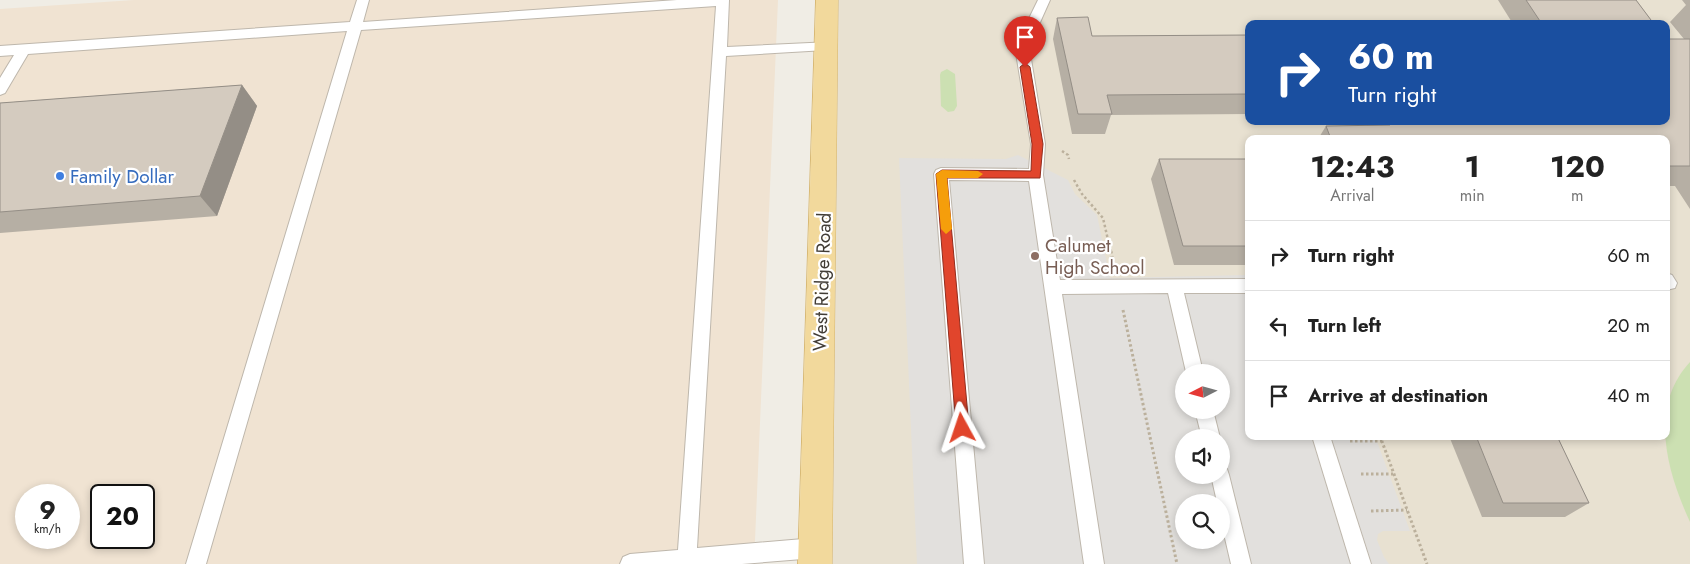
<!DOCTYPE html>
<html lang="en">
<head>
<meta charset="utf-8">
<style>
  :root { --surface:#fff; --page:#f2f2f2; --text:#222; --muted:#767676; --line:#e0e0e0 }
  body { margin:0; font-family:Jost,sans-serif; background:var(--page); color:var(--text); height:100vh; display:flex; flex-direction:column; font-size:19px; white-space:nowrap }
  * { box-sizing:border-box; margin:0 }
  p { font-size:16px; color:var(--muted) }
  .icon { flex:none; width:28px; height:28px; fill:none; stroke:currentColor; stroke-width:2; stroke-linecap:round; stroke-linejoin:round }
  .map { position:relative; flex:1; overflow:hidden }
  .side { position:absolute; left:1245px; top:135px; width:425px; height:305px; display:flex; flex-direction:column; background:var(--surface); border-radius:10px; box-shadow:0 2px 8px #0003 }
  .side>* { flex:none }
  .banner { position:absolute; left:1245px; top:20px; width:425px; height:105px; border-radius:10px; box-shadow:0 2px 8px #0003; background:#1a4fa0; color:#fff; overflow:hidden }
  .needle { width:32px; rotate:264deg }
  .controls { position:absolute; left:1175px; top:364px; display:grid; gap:10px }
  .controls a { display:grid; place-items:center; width:55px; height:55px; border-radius:50%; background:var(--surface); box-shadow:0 2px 8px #0003; font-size:25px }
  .speed { position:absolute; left:15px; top:484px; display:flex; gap:10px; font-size:25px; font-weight:700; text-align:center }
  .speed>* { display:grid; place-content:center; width:65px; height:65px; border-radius:50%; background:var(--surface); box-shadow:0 2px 8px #0003; line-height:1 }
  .speed small { font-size:12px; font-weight:400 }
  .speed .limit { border:2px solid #111; border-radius:8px; background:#fff; color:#111 }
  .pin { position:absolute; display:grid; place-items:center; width:42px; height:42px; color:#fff; margin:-51px -21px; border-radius:50% 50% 50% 0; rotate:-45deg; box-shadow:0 0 5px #0007 }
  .pin .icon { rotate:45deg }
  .me { position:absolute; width:55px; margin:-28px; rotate:355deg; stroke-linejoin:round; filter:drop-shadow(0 0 4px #0008) }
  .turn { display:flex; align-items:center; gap:18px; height:105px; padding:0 20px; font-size:22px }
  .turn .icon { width:65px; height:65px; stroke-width:2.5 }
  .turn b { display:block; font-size:35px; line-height:42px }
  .eta { display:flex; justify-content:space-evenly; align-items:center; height:85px; text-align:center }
  .eta b { font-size:30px; font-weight:700; line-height:35px }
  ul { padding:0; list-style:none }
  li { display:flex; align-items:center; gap:15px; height:70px; padding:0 20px; border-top:1px solid var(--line) }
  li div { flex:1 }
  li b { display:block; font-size:19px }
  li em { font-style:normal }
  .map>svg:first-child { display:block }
  .commercial { fill:#f0e3d2; fill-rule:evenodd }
  .education { fill:#e8e1d1; fill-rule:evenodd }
  .green { fill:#cce0b2 }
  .parking { fill:#e2e0dd; fill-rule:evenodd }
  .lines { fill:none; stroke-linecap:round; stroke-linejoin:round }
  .lane-casing { stroke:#beb7ac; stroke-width:2 }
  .primary-casing { stroke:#d5b56f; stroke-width:1 }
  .path-far1 { stroke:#bbb09c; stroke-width:2.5; stroke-dasharray:2.5 2.5; stroke-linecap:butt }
  .path { stroke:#bbb09c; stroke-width:3; stroke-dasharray:2.5 2.5; stroke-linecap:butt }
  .lane { fill:#fff; fill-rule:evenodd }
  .primary { fill:#f2d99c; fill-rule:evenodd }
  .wall { fill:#b6afa4 }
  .shaded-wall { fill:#948e86 }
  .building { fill:#d4cbbf; stroke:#948e86 }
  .route { fill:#e1452c; stroke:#922d1d }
  .slow { fill:#f59e0b }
  .shop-dot { fill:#3f7fe0; stroke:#fff; stroke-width:2 }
  .education-dot { fill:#8d6e63; stroke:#fff; stroke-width:2 }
  .labels { text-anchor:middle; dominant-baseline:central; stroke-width:4.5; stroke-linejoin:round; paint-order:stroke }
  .shop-label { font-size:19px; fill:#366cbe; stroke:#fff; text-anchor:start }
  .education-label { font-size:19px; fill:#785e54; stroke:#fff; text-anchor:start }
  .street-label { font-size:19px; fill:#423d36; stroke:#fff }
</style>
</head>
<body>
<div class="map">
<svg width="1690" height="564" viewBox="0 0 1690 564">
  <rect width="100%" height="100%" fill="#f0ede5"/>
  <!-- commercial -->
  <path class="commercial" d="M134,0H778L754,564H0V9ZM26,495H69V538H26ZM101,495H144V538H101Z"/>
  <!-- education -->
  <path class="education" d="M826,0H1690V564H813ZM1249,24H1666V121H1249ZM1249,139H1666V436H1249ZM1184,372H1221V410H1184ZM1184,438H1221V475H1184ZM1184,502H1221V540H1184Z"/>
  <!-- green -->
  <g class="green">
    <path d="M947,69L955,74L957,106L954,111L948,112L941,106L940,75L941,72Z"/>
    <path d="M1690,362V522C1667,472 1648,407 1690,362Z"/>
  </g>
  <!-- parking -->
  <path class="parking" d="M1018,155L1068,180L1075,194L1097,215L1110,278L1249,275V436H1375L1410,531H1383L1378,534L1377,540L1384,557L1389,564H917L899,158L1006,159ZM1184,372H1221V410H1184ZM1184,438H1221V475H1184ZM1184,502H1221V540H1184Z"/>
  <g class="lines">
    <!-- lane casing -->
    <g class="lane-casing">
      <g id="lane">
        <path d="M357,0H369L363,22L677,0H729L727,47L831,42L833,45L831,48L826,50L726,56L697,548L815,538L822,541L825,548L822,555L815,558L742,564H620L623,557L630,554L678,550L716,6L361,30L206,564H186L347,31L28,54L5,93L0,95V78L14,55L0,56V46L350,22Z"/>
        <path d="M1038,0H1050L1029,47L1045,144L1043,175L1060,280L1249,279V293H1184L1203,372H1186L1168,293L1062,294L1104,564H1084L1029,181L949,180L984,564H964L934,174L936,170L941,168L1029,169L1031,144L1015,47Z"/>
        <path d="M1666,273L1672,275L1677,283L1675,288L1666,290Z"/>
        <path d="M1195,410H1213L1220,438H1202Z"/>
        <path d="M1312,436H1330L1371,564H1351Z"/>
        <path d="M1221,467L1227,469L1229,475L1251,564H1231L1221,521V502H1217L1211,475H1221Z"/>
      </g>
    </g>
    <!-- primary casing -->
    <g class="primary-casing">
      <path id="primary" d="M816,0H838L832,564H798Z"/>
    </g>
    <!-- path-far1 -->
    <g class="path-far1">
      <path d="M1062,151L1068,155L1069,159"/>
      <path d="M1074,180L1082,194L1103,218L1111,253"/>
    </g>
    <!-- path -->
    <g class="path">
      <path d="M1111,251L1113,263"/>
      <path d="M1123,310L1177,564"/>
      <path d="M1380,436L1427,564"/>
      <path d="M1350,441H1382"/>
      <path d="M1361,474H1393"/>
      <path d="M1371,511L1407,510"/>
    </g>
    <!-- lane -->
    <use href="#lane" class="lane"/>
    <!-- primary -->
    <use href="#primary" class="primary"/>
  </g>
  <!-- wall -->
  <g class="wall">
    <path d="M1498,0H1636L1654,24H1513Z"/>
    <path d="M1682,0H1690V209L1675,186H1666V139H1318L1326,126H1367L1365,121H1666L1684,39L1670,22L1686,5Z"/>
    <path d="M1057,18L1092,36L1249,35V114L1111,115L1105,134H1072L1053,39Z"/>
    <path d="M242,85L257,106L217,216L0,233V103Z"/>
    <path d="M1159,159H1249V265H1174L1151,179Z"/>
    <path d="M1449,436H1557L1589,503L1565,517H1482Z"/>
  </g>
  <!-- shaded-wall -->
  <path class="shaded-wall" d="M242,85L257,106L217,216L200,196Z"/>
  <!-- building -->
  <g class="building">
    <path d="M1526,0H1636L1654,24H1542Z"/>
    <path d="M1088,17L1092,36L1249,35V94L1107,95L1112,114H1078L1057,18Z"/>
    <path d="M1666,39H1690V166H1666V139H1331L1326,126L1390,125L1388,121H1666Z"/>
    <path d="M242,85L200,196L0,212V103Z"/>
    <path d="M1159,159H1249V246H1183Z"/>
    <path d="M1476,436H1557L1589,503H1503Z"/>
  </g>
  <!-- route -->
  <path class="route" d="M1025,63L1030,67L1043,144L1040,178H947L969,428L967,432L962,433L958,432L956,428L936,174L942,170L1031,171L1032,144L1020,67Z"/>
  <!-- slow -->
  <path class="slow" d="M942,170L978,171L983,174L978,178H947L952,229L946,234L941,229L936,174Z"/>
  <!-- markers -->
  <circle class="shop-dot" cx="60" cy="176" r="5"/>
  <circle class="education-dot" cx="1035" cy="256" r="5"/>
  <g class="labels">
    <!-- shop labels -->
    <g class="shop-label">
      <text x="70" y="176">Family Dollar</text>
    </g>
    <!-- education labels -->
    <g class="education-label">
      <text x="1045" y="245">Calumet<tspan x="1045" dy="22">High School</tspan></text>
    </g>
    <!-- street labels -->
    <g class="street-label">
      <text transform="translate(822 282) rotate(-88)">West Ridge Road</text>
    </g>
  </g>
</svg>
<div class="controls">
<a><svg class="needle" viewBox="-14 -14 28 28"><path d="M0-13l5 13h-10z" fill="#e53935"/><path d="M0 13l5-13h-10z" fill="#767676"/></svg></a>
<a><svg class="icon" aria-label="sound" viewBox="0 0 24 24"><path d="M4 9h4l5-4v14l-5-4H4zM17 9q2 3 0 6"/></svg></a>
<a><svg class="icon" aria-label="search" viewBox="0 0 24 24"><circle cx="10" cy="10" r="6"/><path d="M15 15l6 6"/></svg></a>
</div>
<div class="speed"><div>9<small>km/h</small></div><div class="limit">20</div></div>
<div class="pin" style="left:1025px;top:67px;background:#d93025"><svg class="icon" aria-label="arrive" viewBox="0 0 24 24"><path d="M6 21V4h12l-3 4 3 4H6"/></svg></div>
<svg class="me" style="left:962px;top:428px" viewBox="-20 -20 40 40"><path d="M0-17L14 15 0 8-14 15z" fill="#e1452c" stroke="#fff" stroke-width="4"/></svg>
<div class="banner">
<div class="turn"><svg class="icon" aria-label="right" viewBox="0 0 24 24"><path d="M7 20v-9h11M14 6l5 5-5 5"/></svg><div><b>60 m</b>Turn right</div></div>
</div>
<section class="side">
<div class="eta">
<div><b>12:43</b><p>Arrival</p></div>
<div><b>1</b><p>min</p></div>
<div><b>120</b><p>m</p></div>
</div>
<ul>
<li><svg class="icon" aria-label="right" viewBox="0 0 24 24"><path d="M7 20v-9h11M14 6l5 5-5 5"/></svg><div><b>Turn right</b></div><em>60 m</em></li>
<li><svg class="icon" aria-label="left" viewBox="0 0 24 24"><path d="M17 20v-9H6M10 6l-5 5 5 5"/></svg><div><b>Turn left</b></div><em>20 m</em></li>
<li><svg class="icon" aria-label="arrive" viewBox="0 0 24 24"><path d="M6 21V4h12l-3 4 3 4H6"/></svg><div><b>Arrive at destination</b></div><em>40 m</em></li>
</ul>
</section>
</div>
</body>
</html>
